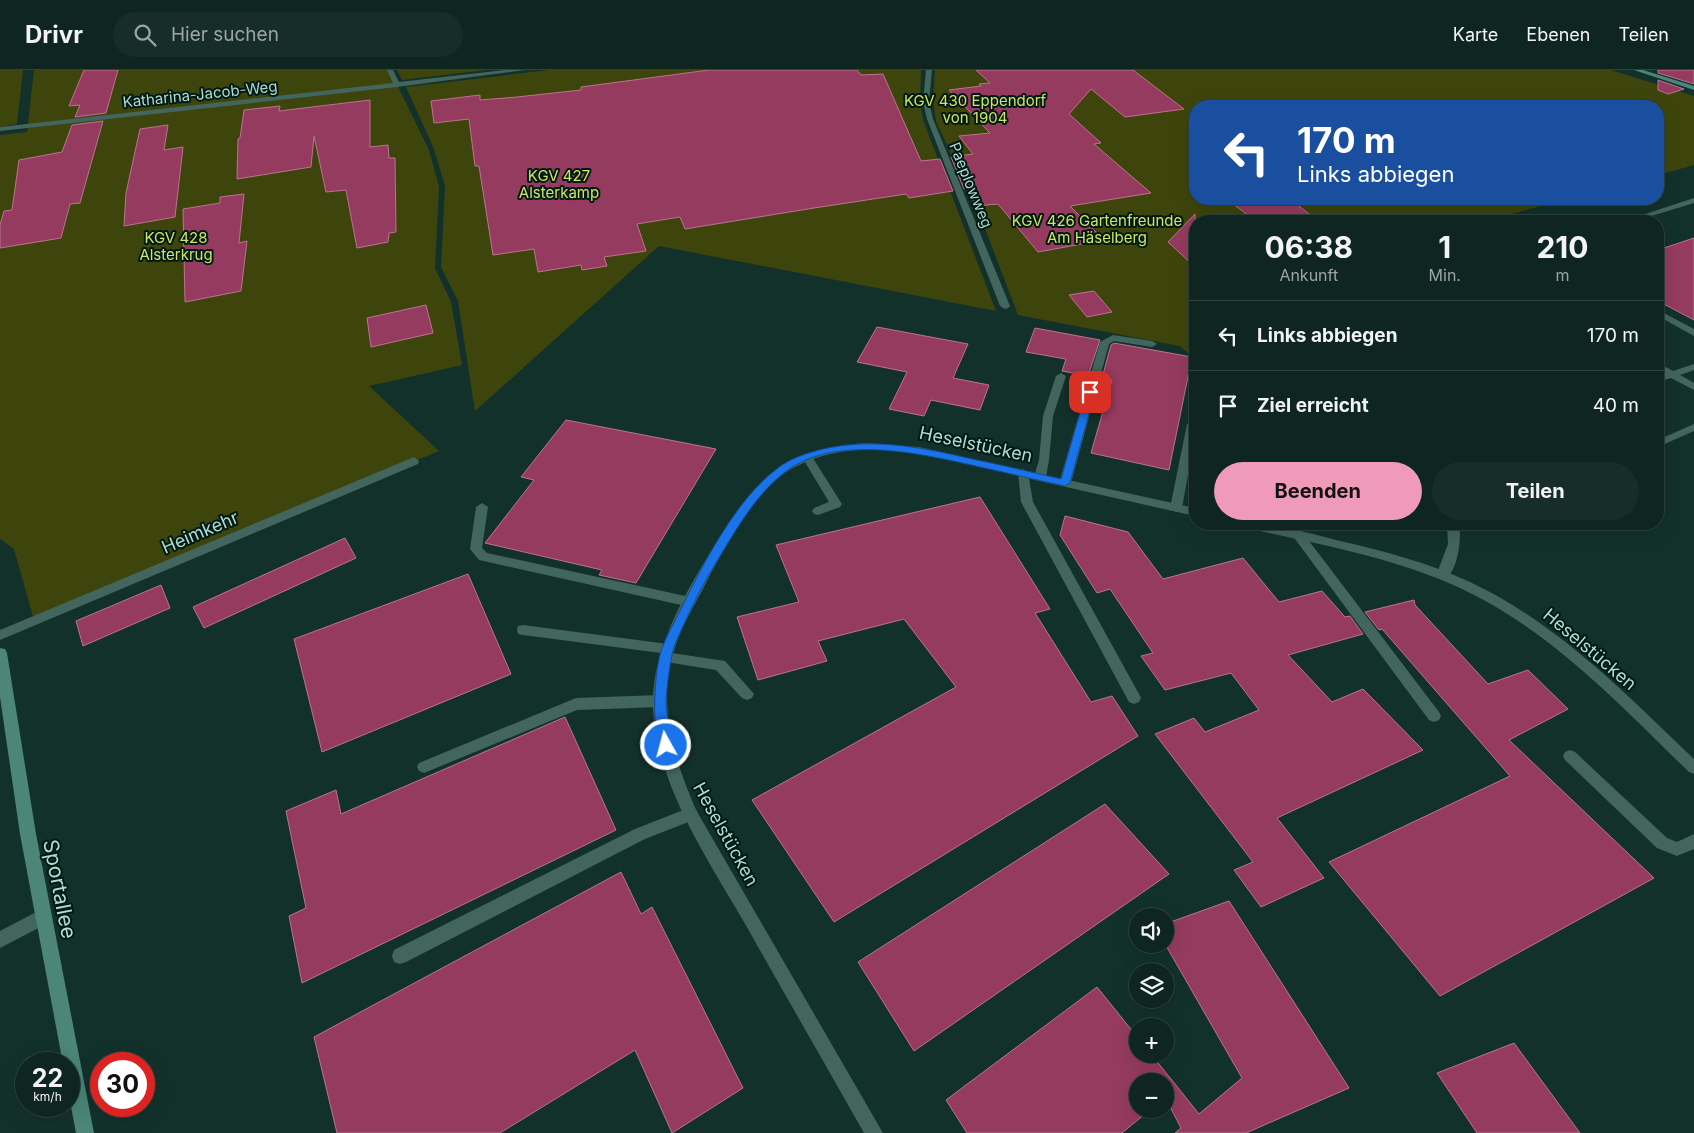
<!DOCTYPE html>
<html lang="de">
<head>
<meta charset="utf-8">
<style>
  :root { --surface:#0e2520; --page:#172d29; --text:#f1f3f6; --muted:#9ba5a5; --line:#2e423e; --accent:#ef9ab8 }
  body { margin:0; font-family:Inter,sans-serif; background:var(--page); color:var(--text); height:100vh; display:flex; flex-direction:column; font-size:19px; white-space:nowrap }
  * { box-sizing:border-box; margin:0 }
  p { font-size:16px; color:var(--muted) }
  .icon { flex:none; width:28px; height:28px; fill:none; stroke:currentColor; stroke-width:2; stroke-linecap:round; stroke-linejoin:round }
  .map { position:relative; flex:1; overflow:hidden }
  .side { position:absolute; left:1189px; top:145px; width:475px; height:315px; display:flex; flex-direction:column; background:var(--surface); border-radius:20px; box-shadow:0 5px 20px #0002,0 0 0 1px var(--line) }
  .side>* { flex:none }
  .hud { position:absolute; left:1189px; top:30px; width:475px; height:105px; border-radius:20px; box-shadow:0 5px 20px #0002,0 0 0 1px var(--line); background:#1a4fa0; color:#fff; overflow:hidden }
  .fabs { position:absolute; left:1129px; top:838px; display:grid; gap:10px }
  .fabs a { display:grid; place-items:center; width:45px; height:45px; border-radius:50%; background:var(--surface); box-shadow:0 5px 20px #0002,0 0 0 1px var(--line); font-size:25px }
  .speed { position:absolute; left:15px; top:982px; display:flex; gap:10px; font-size:25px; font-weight:700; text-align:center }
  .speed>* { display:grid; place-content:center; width:65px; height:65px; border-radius:50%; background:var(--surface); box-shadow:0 5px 20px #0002,0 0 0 1px var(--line); line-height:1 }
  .speed small { font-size:12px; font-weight:400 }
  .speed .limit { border:8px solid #d22; background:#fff; color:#111 }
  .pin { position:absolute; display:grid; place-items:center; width:42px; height:42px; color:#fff; margin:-21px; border-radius:10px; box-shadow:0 2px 8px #0006 }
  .me { position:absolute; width:55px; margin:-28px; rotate:353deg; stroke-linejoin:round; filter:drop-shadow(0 0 4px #0008) }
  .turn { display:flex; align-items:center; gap:18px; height:105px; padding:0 25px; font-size:22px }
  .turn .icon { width:65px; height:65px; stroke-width:2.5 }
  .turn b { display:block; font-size:35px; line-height:42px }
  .eta { display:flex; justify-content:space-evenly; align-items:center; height:85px; text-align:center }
  .eta b { font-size:30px; font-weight:700; line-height:35px }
  .cta { display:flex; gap:10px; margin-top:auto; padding:10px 25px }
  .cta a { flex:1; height:58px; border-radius:30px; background:var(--accent); color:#111; font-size:20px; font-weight:700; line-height:58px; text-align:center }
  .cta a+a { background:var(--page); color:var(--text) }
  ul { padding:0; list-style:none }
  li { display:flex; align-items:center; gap:15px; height:70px; padding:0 25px; border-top:1px solid var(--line) }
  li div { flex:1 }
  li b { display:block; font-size:19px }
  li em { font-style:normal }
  header { display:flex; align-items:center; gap:30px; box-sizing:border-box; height:70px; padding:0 25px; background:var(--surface); border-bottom:1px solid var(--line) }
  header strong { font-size:24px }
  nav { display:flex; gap:28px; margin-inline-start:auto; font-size:18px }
  .search { width:350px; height:45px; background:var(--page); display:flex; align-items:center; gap:12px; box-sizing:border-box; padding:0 18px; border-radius:28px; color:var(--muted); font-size:19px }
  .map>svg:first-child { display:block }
  .green { fill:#3e450c }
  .building { fill:#953b60; stroke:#bc738e }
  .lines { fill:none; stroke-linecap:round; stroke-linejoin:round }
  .lane { fill:#42665d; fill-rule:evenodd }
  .street { fill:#42665d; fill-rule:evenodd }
  .secondary { fill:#4b8678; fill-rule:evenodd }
  .route { fill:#1a73e8; stroke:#114b97 }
  .labels { text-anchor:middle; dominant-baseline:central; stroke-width:4; stroke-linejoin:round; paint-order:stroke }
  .far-street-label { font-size:15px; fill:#b1dcd1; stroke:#001913 }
  .far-park-label { font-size:15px; fill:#d1e562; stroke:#001913 }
  .street-label { font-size:18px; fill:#b1dcd1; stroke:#001913 }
  .near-street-label { font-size:21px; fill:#b1dcd1; stroke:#001913 }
</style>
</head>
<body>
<header>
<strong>Drivr</strong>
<div class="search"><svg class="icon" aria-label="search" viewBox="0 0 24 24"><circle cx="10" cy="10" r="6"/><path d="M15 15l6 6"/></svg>Hier suchen</div>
<nav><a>Karte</a><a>Ebenen</a><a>Teilen</a></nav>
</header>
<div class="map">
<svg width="1694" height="1063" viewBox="0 0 1694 1063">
  <rect width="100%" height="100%" fill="#13312b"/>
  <!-- green -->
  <g class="green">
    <path d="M0,0H23L17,54L0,57Z"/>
    <path d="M34,0H390L429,80L439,117L435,198L451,232L462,295L369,316L439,381L34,550L14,479L0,469V65L27,62Z"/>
    <path d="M397,0H486L402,10Z"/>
    <path d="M549,0H921L920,32L923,50L996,241L659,176L475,341L458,231L441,197L445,116L434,79L406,17Z"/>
    <path d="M935,0H1611L1694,26V95L1658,105V36H1195V129H1567L1485,151H1195V289L1180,276L1018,245L984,156L936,51L933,31Z"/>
  </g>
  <!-- building -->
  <g class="building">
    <path d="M84,0H118L106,43L75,47L80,35L69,36Z"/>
    <path d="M709,0H857L861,5L883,4L921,91L940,89L953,121L909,128L906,124L814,138L685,159L680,147L637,154L646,181L604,187L607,196L582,200L581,195L538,202L534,179L493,185L479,96H475L469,49L434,53L431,31L480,25V30L517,27L581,20V17Z"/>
    <path d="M976,0H1133L1184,39L1125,47L1091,19L1069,44L1101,73L1094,74L1151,123L1070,136L1104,170L1038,182L998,134L976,136L967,118L964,119L951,87L973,84L959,66L990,63L949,20L981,16L979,14L990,13Z"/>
    <path d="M1658,0H1694V14L1658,3Z"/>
    <path d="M1658,10L1684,19L1668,24L1658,20Z"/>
    <path d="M370,30V77L388,75L389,88H395L396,162L389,163L388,172L357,178L346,120L326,122L314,66L311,97L237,109L238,69L240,68L244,40L280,36L279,41Z"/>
    <path d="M103,51L80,133L70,134L61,168L0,178V155L4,141L12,140L19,90L62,82L72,55Z"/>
    <path d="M168,55L164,80L183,77L175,147L124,156L126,123L140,59Z"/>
    <path d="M244,124L239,173L247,171L241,221L185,232L183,139L220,133V127Z"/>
    <path d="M1227,129H1290L1318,151H1255Z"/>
    <path d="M1195,144V197L1168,172Z"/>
    <path d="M1694,168V250L1658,231V180Z"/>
    <path d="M1094,221L1112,242L1087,247L1069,225Z"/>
    <path d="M426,235L433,263L371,277L367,248Z"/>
    <path d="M877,257L968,274L953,308L989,315L980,340L931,330L924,346L889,339L907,302L857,292Z"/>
    <path d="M1035,258L1100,270L1088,306L1062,301L1066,289L1026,282Z"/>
    <path d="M1114,273L1192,287L1169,400L1091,383L1112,310L1102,308L1111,275Z"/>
    <path d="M566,350L716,379L636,513L599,505L602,500L485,473L534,410L521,407Z"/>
    <path d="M980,427L1050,539L1035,543L1091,632L1112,626L1138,666L834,852L752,730L956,617L904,549L818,571L827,591L758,610L737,547L799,532L776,475Z"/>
    <path d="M1065,446L1128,462L1163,509L1243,488L1279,532L1322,521L1345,547L1350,546L1363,564L1288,585L1332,632L1363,619L1423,680L1277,748L1324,808L1261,837L1234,800L1253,792L1155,664L1194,648L1205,662L1259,640L1231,603L1165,620L1141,586L1153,583L1110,519L1097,523L1060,465Z"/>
    <path d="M345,468L356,488L204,558L193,537Z"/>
    <path d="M468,504L511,604L322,682L294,569Z"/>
    <path d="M161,515L170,538L83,576L76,551Z"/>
    <path d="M1414,530L1415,535L1488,614L1528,600L1568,639L1509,670L1654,808L1440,926L1329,792L1510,706L1382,559L1379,560L1365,542Z"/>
    <path d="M565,647L616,760L302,913L289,846L306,838L286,741L336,720L341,744Z"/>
    <path d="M1105,734L1169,804L914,981L858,892Z"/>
    <path d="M621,802L641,844L652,837L743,1018L672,1063L635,980L500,1063H337L314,967Z"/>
    <path d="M1229,831L1349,1018L1246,1063H1175L1181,1058L1165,1027V1011H1138V1039H1151L1122,1063H967L946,1030L1097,917L1138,968V984H1151L1199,1044L1242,1008L1165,874V854Z"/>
    <path d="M1514,973L1580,1063H1477L1437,1003Z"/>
  </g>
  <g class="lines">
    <!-- lane -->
    <g class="lane">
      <path d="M1694,128V133L1635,151H1624Z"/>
      <path d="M1658,240L1694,259V266L1658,246Z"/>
      <path d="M1113,265L1152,271L1157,274L1152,277L1114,271L1109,274L1071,413L1069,416H1061L1059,413L1100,272Z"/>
      <path d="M1658,293L1673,301L1694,294V300L1680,305L1694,313V320L1671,308L1658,312V306L1664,304L1658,300Z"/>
      <path d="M1061,303L1066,306L1053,346L1049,390L1046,407L1040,411L1034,407L1039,390L1043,346L1056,306Z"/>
      <path d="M1192,351L1195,352V366L1182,438L1176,442L1170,438L1187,354Z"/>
      <path d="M1694,354V361L1658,377V370Z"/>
      <path d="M807,383L811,385L840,431L842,434L840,437L818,445L814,444L812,441L814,438L829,432L802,387Z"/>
      <path d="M1023,399L1028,403L1033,432L1139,624L1141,628L1139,632L1134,634L1129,632L1021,432L1018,403Z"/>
      <path d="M482,433L488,437L482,478L487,483L690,527L694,529L696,532L694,535L690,537L479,490L470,479L476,437Z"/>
      <path d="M1447,454H1459C1462,467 1458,506 1442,510L1436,506L1448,474Z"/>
      <path d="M1472,454H1492L1486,458L1474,457Z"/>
      <path d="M1299,462L1303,463L1439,642L1441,646L1439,650L1434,652L1429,650L1295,469L1293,466Z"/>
      <path d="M523,555L668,574L673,575L675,579L672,583L725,591L754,624L752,628L747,630L742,628L716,600L666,592L661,591L659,587L661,583L523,565L518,564L517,560L518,556Z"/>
      <path d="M660,625L665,627L667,631L665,635L660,637L577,640L424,703L419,701L417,697L419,693L576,628Z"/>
      <path d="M1570,680L1575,682L1667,768L1677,772L1694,764V779L1677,786L1657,778L1565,690L1563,686L1565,682Z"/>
      <path d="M691,737L696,739L698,744L696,749L645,769L406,892L400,894L394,892L392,886L394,880L635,759Z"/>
      <path d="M44,838L50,840L52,846L50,852L0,878V861Z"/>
    </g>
    <!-- street -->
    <g class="street">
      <path d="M387,0H393L399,12L505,0H525L397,17L0,61V57L393,13Z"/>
      <path d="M926,0H932L929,32L933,49L1010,236L1008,238L1005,239L1000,236L927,49L923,32Z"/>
      <path d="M867,373L919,377L1195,438V446C1142,434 1088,422 1035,410C958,392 854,355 782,405C753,425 719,487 703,519C693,537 682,557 675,577C656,632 674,689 696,740L883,1063H864C827,997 789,932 752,866C713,796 652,713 653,629C654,575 688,518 716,473C760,405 782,379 867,373Z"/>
      <path d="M414,387L419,391L418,394L0,570V560Z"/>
      <path d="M1240,454C1273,452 1308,463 1340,471C1384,481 1429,493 1470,512C1557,553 1625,623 1694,689V704L1689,702C1619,634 1550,560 1460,518C1393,487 1318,474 1246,458Z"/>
    </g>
    <!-- secondary -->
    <g class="secondary">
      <path d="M1634,0H1643L1694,16V20Z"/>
      <path d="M0,578L5,579L7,583L36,764L94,1063H76L69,1026V994H63L20,764L0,627Z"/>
    </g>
  </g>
  <!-- route -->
  <path class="route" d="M1090,320L1095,322L1070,413L1065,416C1036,410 1008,403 980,397C922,384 837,363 785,402C754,426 734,463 714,496C700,519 684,552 674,577C670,590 667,616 666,630C666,644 670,661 672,675L670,679L666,681L661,679C651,657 654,601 662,578C667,565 674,553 680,541C703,494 736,429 778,398C789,389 805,384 819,380C871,367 921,377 972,389C1002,395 1031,402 1061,409L1086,322Z"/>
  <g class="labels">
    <!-- far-street labels -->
    <g class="far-street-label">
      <text transform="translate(200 24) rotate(-6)">Katharina-Jacob-Weg</text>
      <text transform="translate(971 115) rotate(68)">Paeplowweg</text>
    </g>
    <!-- far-park labels -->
    <g class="far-park-label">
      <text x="975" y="30">KGV 430 Eppendorf<tspan x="975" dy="17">von 1904</tspan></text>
      <text x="559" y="105">KGV 427<tspan x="559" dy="17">Alsterkamp</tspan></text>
      <text x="1097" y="150">KGV 426 Gartenfreunde<tspan x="1097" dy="17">Am Häselberg</tspan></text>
      <text x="176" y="167">KGV 428<tspan x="176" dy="17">Alsterkrug</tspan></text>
    </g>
    <!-- street labels -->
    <g class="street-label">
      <text transform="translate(976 374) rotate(12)">Heselstücken</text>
      <text transform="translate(200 462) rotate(-23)">Heimkehr</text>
      <text transform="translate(1590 579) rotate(40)">Heselstücken</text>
      <text transform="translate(726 764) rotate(61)">Heselstücken</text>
    </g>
    <!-- near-street labels -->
    <g class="near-street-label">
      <text transform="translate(60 819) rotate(79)">Sportallee</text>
    </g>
  </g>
</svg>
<div class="fabs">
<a><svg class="icon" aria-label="sound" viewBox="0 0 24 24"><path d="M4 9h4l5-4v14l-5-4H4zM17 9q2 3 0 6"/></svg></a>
<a><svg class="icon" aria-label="layers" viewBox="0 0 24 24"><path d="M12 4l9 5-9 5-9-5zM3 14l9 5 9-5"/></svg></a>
<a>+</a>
<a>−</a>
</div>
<div class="speed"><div>22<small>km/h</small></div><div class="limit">30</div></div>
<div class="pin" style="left:1090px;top:322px;background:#d93025"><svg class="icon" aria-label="arrive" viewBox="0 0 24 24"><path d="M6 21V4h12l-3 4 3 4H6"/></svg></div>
<svg class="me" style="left:666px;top:675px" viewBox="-20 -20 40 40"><circle r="17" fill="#1a73e8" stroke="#fff" stroke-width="3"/><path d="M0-11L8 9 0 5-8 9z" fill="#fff"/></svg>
<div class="hud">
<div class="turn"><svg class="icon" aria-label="left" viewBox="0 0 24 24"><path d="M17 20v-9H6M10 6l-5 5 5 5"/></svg><div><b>170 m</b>Links abbiegen</div></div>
</div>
<section class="side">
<div class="eta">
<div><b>06:38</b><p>Ankunft</p></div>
<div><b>1</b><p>Min.</p></div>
<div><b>210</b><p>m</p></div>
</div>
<ul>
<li><svg class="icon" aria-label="left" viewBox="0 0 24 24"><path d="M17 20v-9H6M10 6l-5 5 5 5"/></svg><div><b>Links abbiegen</b></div><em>170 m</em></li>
<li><svg class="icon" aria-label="arrive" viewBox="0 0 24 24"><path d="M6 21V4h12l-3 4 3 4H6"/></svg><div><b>Ziel erreicht</b></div><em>40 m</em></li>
</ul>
<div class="cta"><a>Beenden</a><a>Teilen</a></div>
</section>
</div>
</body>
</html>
